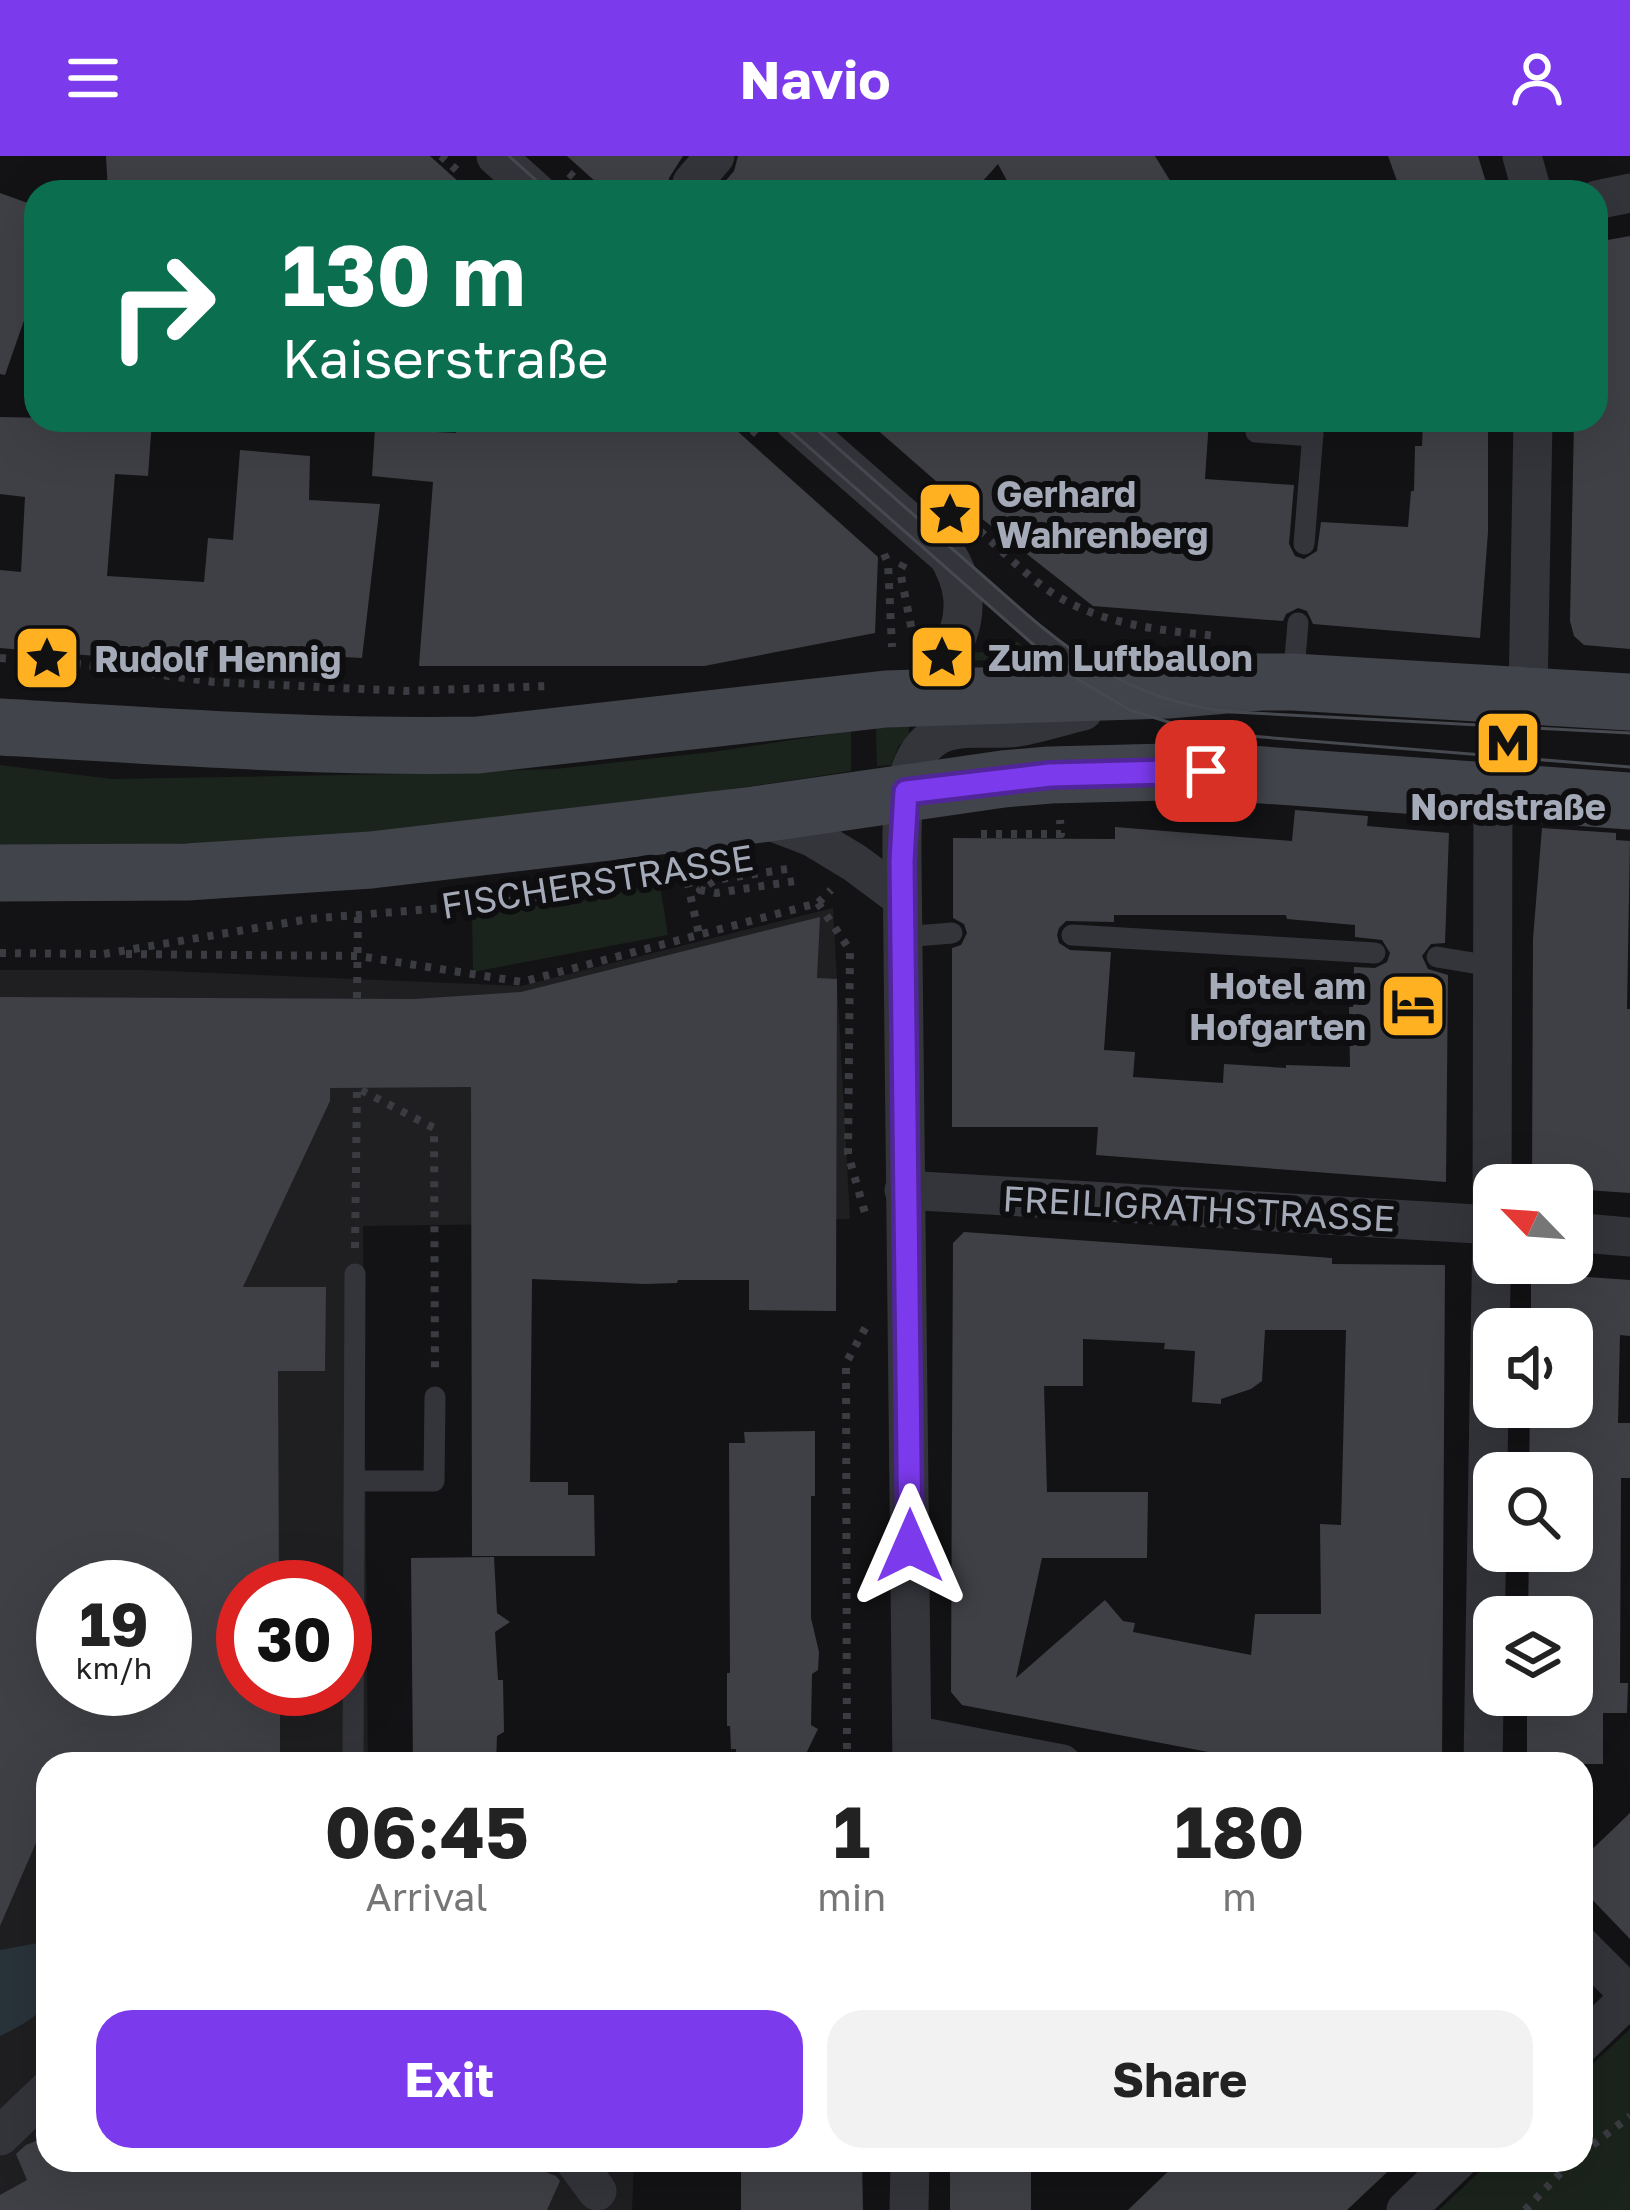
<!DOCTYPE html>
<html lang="en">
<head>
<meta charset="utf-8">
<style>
  :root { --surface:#fff; --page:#f2f2f2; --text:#222; --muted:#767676; --accent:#7c3aed }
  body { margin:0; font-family:"Golos Text",sans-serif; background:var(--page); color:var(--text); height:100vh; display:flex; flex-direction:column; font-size:45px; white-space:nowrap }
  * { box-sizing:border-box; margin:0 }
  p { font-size:39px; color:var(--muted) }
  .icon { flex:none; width:66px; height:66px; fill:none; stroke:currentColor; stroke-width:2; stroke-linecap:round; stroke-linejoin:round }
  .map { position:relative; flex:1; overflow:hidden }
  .sheet { position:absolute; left:36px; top:1596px; width:1557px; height:420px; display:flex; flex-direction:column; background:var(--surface); border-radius:36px; box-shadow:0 12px 48px #0002 }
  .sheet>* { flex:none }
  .guide { position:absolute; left:24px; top:24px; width:1584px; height:252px; border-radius:36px; box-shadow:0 12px 48px #0002; background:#0b6e4f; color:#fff; overflow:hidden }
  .needle { width:78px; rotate:295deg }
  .tools { position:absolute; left:1473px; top:1008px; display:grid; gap:24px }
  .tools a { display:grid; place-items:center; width:120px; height:120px; border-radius:24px; background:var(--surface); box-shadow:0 12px 48px #0002; font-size:60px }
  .speed { position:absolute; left:36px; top:1404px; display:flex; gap:24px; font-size:60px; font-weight:700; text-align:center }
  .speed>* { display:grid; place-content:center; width:156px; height:156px; border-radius:50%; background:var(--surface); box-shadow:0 12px 48px #0002; line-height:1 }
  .speed small { font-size:30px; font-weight:400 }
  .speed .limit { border:18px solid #d22; background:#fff; color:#111 }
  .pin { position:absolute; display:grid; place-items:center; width:102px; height:102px; color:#fff; margin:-51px; border-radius:24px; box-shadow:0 6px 18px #0006 }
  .me { position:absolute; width:132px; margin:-66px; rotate:0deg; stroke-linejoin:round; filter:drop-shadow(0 0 9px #0008) }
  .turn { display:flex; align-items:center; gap:42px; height:252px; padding:0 60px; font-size:54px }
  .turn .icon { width:156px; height:156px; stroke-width:2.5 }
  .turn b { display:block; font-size:84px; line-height:102px }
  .eta { display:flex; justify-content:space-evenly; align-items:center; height:204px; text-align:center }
  .eta b { font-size:72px; font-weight:700; line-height:84px }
  .action { display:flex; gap:24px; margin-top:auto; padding:24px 60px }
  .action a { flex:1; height:138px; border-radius:36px; background:var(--accent); color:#fff; font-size:48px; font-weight:700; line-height:138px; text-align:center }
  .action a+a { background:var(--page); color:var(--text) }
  header { display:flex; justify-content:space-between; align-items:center; height:156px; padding:0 60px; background:var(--accent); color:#fff; font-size:54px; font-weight:700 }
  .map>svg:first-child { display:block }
  .built { fill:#1f1f22; fill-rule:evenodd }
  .green { fill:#1b241c }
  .water { fill:#29333a }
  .building { fill:#3f4045; fill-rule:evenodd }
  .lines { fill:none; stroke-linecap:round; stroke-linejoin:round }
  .path { stroke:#3a3c42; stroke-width:8; stroke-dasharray:6 9; stroke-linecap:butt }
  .lane { stroke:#34353b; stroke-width:21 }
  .street { stroke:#34353b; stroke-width:39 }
  .secondary { stroke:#42444b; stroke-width:57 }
  .tram { stroke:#474950; stroke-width:3 }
  .route-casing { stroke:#51269a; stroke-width:30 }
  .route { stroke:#7c3aed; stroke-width:21 }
  .labels { text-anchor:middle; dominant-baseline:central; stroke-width:12; stroke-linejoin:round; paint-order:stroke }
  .poi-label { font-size:36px; font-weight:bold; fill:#a4aab7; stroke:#0e0e10; text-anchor:start }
  .street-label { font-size:36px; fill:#a4aab7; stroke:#0e0e10 }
</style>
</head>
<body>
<header><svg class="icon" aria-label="menu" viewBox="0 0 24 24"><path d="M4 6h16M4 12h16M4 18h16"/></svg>Navio<svg class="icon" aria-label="person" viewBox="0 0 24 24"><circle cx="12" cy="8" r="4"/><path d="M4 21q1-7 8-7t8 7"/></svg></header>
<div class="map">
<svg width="1630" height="2054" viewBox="0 0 1630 2054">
  <rect width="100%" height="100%" fill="#131315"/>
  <!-- built -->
  <path class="built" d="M833,752L850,1063L363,1070L368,1608H48V2004H634L632,2054H0V814H144L521,830ZM63,1431H165V1533H63ZM243,1431H345V1533H243Z"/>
  <!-- green -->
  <g class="green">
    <path d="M1017,485L1034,501L970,505L967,503L970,497L1009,494Z"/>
    <path d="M909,570V581L899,589L891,609L877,610L876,572Z"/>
    <path d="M851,575V615C570,659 285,695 0,690V609L112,623L407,618L555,613L712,596Z"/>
    <path d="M659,723L668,779L473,816L472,759L615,739Z"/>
    <path d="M1630,1873V2054H1439L1492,2004H1581V1919Z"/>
  </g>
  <!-- water -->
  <path class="water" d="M48,1785C48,1846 59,1851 0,1880V1794Z"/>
  <!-- building -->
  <g class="building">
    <path d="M106,0H430L470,36H108Z"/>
    <path d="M567,0H683L669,22L670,36H607Z"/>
    <path d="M738,0H1155L1177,36H1013L998,8L973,36H716L734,15Z"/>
    <path d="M1388,0H1478L1489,36H1401Z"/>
    <path d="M0,37L36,50V130L5,219L0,218Z"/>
    <path d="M1630,80V493L1584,489L1574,480L1570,465L1574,264H1596V86Z"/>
    <path d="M0,261L152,264L148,320L115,318L107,420L204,426L208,382L233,384L240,294L310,300L309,344L380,348L362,502L194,493L192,508L0,492V414L21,416L25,341L0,338Z"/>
    <path d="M455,264H725L878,401L875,477L704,510H419L433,326L372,320L375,273L456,277Z"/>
    <path d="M866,264H1209L1205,323L1294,329L1289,388L1295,400L1304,403L1317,395L1321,366L1408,371L1411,335H1414L1415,290H1422L1423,264H1488V376L1480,482L1313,468L1307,455L1298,452L1286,458L1283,465L1093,450L953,340Z"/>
    <path d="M1295,654L1368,660L1367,670L1449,677L1445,787L1431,788L1422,800L1428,813L1448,819L1446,1026L1096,999L1098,971H952V792L961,789L967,777L964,768L953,762V682L1115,683V671L1292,685ZM1114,759H1286L1287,763L1355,769V781L1382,784L1390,797L1387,806L1375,812L1354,811L1353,851H1349L1350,911L1286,909V912L1224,908L1223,927L1133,921L1135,896L1104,894L1111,796L1070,794L1059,787L1057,779L1059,772L1066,765L1114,766Z"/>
    <path d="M1542,672L1616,677V684L1630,685L1627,853H1630V1037L1572,1033V1029H1532L1533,783Z"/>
    <path d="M820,761L817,822L837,823L836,1155L749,1154V1124H678L677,1127L645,1128L532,1123L530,1326H568V1339H594L595,1400H472L471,931L330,932V945L243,1131H326L325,1215H278L279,1431H243V1533H280V1608H48V1673H42L0,1770V841L414,843L521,836ZM63,1431H165V1533H63Z"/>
    <path d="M964,1076L1332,1102V1108L1445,1109L1442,1608H1271L962,1549L951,1536L952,1283L953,1087ZM1265,1174H1346L1341,1369L1320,1368L1321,1458H1255L1251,1499L1133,1476L1135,1467L1123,1465L1105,1444L1016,1522L1042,1402H1147L1148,1336H1047L1044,1230H1083V1183L1165,1187L1164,1193L1195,1195L1192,1246L1221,1248V1243L1251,1233L1262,1225Z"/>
    <path d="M1531,1117L1630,1124V1180L1620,1179L1618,1267H1630V1322H1621L1620,1527H1628L1627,1557H1603V1608H1527V1539H1572V1461H1528L1529,1395H1572V1317H1529L1530,1251H1572V1173H1531Z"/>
    <path d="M815,1275V1340H811V1462L819,1496L818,1514L812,1518L811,1569L818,1573L801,1608H736V1593H731L730,1570H727V1517H730L729,1287H745L744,1276Z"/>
    <path d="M494,1401L497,1457L510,1466L495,1476L498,1524H503L504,1576L497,1580L496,1608H413L411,1402Z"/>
    <path d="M1630,1657V1783L1581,1732V1704Z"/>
    <path d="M48,1980V2004H515L556,2020L560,2025L547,2054H0V2039L27,2024L16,1998L26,1989Z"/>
    <path d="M741,2004H862L863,2054H741Z"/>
    <rect x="950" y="2004" width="81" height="50"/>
    <path d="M1180,2004H1400L1347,2054H1128Z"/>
  </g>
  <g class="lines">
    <!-- path -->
    <g class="path">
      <path d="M441,0L462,19"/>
      <path d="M569,17L590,36"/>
      <path d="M741,264L760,281"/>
      <path d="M980,375C1001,394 1022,415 1045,432C1095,468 1157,474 1217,480"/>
      <path d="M884,398L888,407L892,491"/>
      <path d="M904,407L900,415L913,480"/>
      <path d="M0,502L70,507L214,526L404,535L549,530"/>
      <path d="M981,678H1061L1060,664"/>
      <path d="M684,711L699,778"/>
      <path d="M787,713L715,724L700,734L716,737L802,724"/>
      <path d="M818,747L850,794L848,998L865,1057"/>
      <path d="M0,797L105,798"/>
      <path d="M104,798L309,763L478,749L592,734L618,726"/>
      <path d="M126,798L359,800L522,826L818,747L831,734"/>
      <path d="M357,842L358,759"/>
      <path d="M355,1092L357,932L434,972L435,1213"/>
      <path d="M847,1608L846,1207L868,1167"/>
      <path d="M1581,1998L1630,1960"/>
      <path d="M1525,2054L1573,2004"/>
    </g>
    <!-- lane -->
    <g class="lane">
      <path d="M1256,276L1313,280"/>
      <path d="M1304,388L1314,264"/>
      <path d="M959,411L1061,501L1097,523"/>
      <path d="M1293,526L1298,467"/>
      <path d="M1072,779L1375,797"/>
      <path d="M903,781L952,777"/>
      <path d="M1437,801L1491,810"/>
      <path d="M356,1325H434L435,1241"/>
      <path d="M353,1608L355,1118"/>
    </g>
    <!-- street -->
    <g class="street">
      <path d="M496,0L536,36"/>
      <path d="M1522,0L1532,36"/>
      <path d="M692,27L715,0"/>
      <path d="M1596,44L1630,37"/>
      <path d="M793,264L948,400C982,458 953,497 916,542"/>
      <path d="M1528,540L1533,264"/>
      <path d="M762,662L812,681L855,707L902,742"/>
      <path d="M904,1034L1494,1069"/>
      <path d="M1572,1076L1630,1081"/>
      <path d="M912,1579L1062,1608"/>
      <path d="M912,1608L902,705C902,665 898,595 943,577C966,568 994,575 1018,571C1040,567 1062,560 1083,555"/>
      <path d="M1483,1608L1492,1069L1493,635"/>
      <path d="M1581,1790L1630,1839"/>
      <path d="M1581,1888L1630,1841"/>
      <path d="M0,1980L48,1934"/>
      <path d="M574,2004L597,2035"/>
      <path d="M909,2054L910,2004"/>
      <path d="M1406,2054L1458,2004"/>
    </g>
    <!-- secondary -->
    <g class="secondary">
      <path d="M0,571C159,580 319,592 478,589L886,543L1168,534L1260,526H1293L1630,546"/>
      <path d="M0,717L187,716L371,704L754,659L1003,623L1050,619L1206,615L1630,645"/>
    </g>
    <!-- tram -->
    <g class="tram">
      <path d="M509,0L549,36"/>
      <path d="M778,264L1043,497L1079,524L1130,554L1200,576L1630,611"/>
      <path d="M806,264C859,311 912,358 965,404C1051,479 1112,544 1232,556L1630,577"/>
    </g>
  </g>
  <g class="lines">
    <!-- route casing -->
    <g class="route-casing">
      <path id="route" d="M910,1390L902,705L906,636L1050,619L1206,615"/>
    </g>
    <!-- route -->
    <use href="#route" class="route"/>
  </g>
  <!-- icons -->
  <defs>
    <g id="sight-square" transform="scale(3.45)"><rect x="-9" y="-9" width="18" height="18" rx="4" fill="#ffb122" stroke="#0e0e10"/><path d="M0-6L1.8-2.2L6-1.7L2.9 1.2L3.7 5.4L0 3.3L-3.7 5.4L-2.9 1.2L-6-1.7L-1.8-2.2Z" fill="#111"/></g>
    <g id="metro-square" transform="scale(3.45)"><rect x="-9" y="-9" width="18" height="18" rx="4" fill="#ffb122" stroke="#0e0e10"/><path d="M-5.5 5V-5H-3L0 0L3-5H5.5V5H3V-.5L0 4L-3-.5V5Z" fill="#111"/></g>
    <g id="hotel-square" transform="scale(3.45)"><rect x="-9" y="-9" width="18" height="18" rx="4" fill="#ffb122" stroke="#0e0e10"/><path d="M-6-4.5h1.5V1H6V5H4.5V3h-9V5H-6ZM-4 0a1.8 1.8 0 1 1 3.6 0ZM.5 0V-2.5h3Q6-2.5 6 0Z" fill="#111"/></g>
  </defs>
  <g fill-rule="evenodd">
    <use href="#sight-square" x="950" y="358"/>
    <use href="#sight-square" x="942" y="501"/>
    <use href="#sight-square" x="47" y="502"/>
    <use href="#metro-square" x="1508" y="587"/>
    <use href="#hotel-square" x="1413" y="850"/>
  </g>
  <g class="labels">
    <!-- poi labels -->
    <g class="poi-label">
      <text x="996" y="337">Gerhard<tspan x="996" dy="41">Wahrenberg</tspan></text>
      <text x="988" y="501">Zum Luftballon</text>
      <text x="94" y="502">Rudolf Hennig</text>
      <text x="1508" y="650" text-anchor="middle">Nordstraße</text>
      <text x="1366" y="829" text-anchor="end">Hotel am<tspan x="1366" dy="41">Hofgarten</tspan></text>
    </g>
    <!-- street labels -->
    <g class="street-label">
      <text transform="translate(597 725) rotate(-9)">FISCHERSTRASSE</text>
      <text transform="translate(1199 1052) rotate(3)">FREILIGRATHSTRASSE</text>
    </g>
  </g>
</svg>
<div class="tools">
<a><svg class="needle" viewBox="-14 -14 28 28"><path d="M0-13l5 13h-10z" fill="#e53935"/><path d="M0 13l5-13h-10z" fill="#767676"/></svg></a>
<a><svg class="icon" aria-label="sound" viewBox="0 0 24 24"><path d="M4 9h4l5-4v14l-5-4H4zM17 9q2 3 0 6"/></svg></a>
<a><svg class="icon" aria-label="search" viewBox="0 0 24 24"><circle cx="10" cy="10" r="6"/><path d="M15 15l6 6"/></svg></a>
<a><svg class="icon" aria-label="layers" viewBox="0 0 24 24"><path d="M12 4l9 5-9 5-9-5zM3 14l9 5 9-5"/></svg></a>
</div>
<div class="speed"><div>19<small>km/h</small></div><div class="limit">30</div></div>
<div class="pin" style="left:1206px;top:615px;background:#d93025"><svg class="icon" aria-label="arrive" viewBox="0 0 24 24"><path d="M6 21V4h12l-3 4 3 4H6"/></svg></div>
<svg class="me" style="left:910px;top:1390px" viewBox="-20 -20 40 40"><path d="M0-17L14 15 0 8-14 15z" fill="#7c3aed" stroke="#fff" stroke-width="4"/></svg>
<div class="guide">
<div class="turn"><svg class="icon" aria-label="right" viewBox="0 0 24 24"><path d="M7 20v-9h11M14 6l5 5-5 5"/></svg><div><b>130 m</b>Kaiserstraße</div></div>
</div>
<section class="sheet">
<div class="eta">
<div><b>06:45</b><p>Arrival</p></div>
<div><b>1</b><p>min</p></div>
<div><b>180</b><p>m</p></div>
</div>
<div class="action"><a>Exit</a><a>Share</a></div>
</section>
</div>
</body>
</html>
